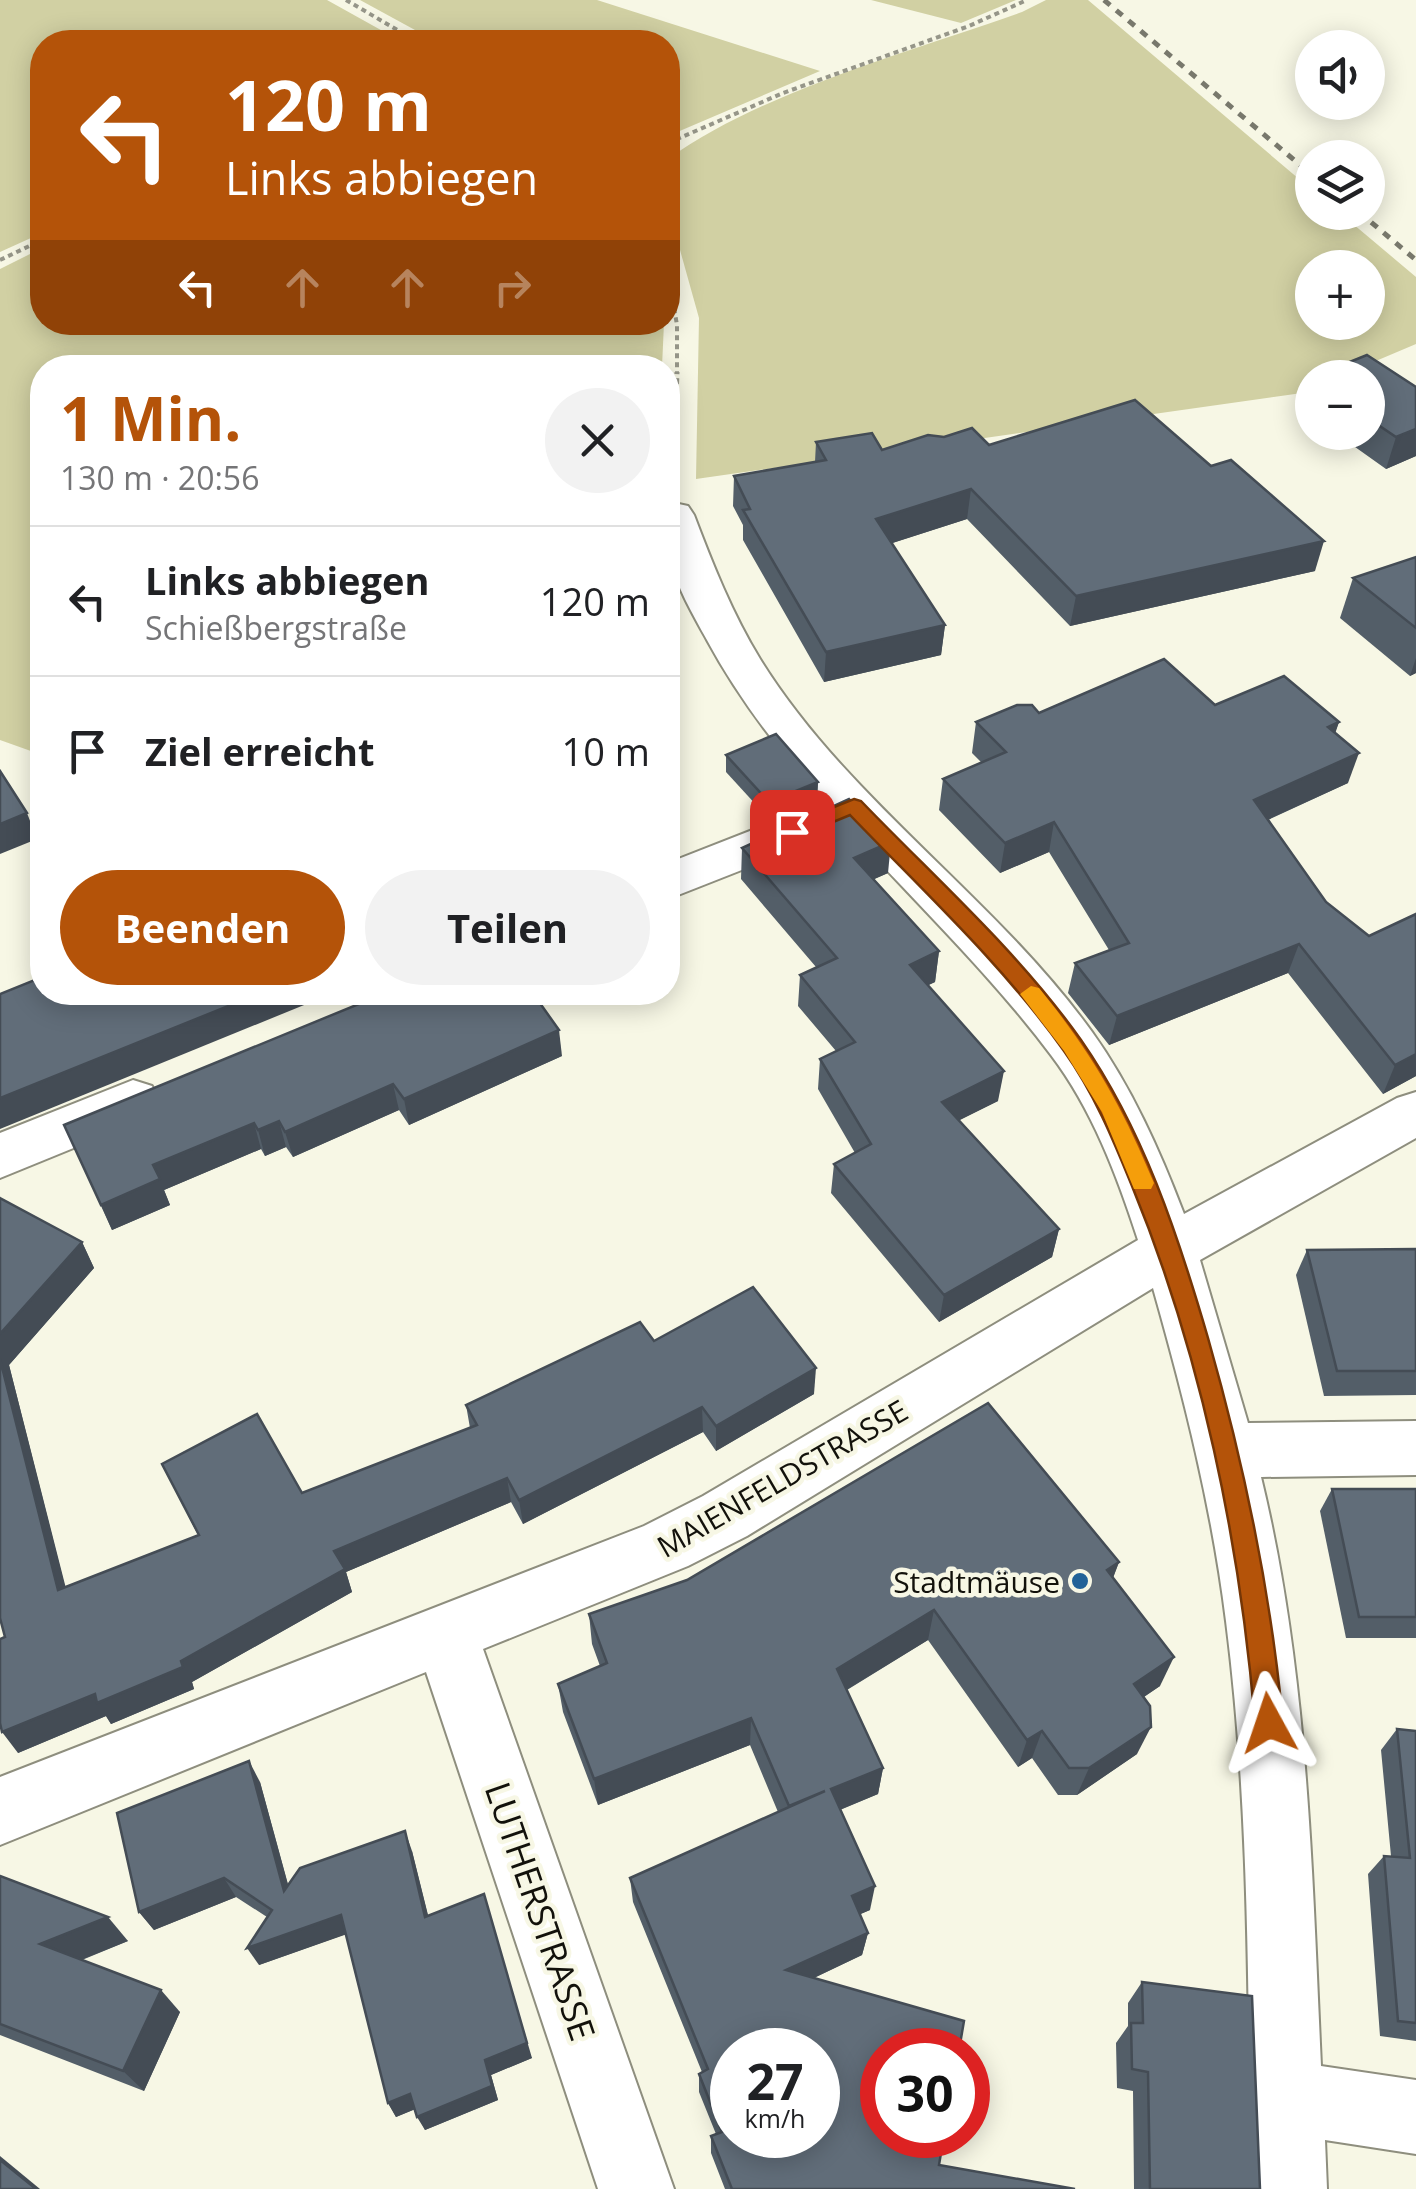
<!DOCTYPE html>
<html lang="de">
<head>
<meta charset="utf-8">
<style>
  :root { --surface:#fff; --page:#f2f2f2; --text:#202124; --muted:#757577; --line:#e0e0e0; --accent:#b45309 }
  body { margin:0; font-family:"Open Sans",sans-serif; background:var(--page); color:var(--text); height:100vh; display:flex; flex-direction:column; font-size:38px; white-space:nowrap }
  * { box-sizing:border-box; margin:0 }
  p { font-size:32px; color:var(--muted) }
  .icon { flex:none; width:55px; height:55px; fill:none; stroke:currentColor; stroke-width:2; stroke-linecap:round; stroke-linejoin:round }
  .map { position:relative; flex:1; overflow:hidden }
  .details { position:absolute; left:30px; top:355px; width:650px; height:650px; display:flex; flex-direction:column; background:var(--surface); border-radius:40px; box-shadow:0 5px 25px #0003 }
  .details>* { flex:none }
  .guide { position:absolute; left:30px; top:30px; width:650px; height:305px; border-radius:40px; box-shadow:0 5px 25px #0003; background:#b45309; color:#fff; overflow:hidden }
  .buttons { position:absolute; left:1295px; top:30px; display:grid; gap:20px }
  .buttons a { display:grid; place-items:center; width:90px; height:90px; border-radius:50%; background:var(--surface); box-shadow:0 5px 25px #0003; font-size:50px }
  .speed { position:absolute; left:710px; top:2028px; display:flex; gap:20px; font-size:50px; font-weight:700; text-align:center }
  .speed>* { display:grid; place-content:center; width:130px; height:130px; border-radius:50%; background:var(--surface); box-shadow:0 5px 25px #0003; line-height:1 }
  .speed small { font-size:25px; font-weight:400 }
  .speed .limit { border:15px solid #d22; background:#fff; color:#111 }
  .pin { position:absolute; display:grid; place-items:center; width:85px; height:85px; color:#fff; margin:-42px; border-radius:20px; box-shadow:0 5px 15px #0006 }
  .me { position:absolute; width:110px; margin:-55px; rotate:355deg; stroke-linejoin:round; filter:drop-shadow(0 0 8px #0008) }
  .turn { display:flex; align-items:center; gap:35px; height:210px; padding:0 30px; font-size:45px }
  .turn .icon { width:130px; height:130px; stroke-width:2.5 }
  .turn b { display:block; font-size:70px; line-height:85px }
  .lanes { display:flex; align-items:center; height:95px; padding:0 30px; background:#0003; justify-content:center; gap:50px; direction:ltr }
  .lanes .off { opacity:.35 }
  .round { display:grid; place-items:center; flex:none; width:105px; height:105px; border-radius:52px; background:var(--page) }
  .overview { display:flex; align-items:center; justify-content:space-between; height:170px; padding:0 30px }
  h1 { font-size:60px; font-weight:700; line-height:75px; color:var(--accent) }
  .primary-button { display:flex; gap:20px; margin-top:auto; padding:20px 30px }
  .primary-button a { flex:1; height:115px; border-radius:60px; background:var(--accent); color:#fff; font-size:40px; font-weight:700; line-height:115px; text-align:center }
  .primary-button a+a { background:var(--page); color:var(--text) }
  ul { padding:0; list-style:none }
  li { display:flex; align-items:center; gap:30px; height:150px; padding:0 30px; border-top:2px solid var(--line) }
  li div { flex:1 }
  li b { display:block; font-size:38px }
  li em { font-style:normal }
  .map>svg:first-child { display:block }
  .green { fill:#d1d0a3; fill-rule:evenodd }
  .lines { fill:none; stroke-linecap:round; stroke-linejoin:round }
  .street-casing { stroke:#8e8e7e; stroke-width:4 }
  .path-far1 { stroke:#969689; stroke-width:4; stroke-dasharray:5 4; stroke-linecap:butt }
  .path { stroke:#969689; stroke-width:5; stroke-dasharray:6 4; stroke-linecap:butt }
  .street { fill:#fff; fill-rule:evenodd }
  .rail { stroke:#78786c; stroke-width:5; stroke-dasharray:8 8; stroke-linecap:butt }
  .wall { fill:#535e68 }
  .shaded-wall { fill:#444c55 }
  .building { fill:#616d79; stroke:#444c55; stroke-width:2.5; fill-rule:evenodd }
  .route { fill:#b45309; stroke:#753606; stroke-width:2.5 }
  .slow { fill:#f59e0b }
  .poi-dot { fill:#226298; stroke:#f7f7e5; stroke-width:4 }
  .labels { text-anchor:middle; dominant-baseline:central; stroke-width:9; stroke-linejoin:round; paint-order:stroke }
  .street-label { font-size:30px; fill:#12110b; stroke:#f7f7e5 }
  .poi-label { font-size:30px; fill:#12110b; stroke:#f7f7e5; text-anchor:end }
  .near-street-label { font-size:35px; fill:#12110b; stroke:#f7f7e5 }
</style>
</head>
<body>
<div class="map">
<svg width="1416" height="2189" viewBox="0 0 1416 2189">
  <rect width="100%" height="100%" fill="#f7f7e5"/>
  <!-- green -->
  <g class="green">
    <path d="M0,0H327L397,39L388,42H42V233L0,252Z"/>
    <path d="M360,0H597L820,71L668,136V42H437Z"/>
    <path d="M871,0H1016L961,23Z"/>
    <path d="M1046,0H1088L1312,190V212L1340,213L1416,277V344L1338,377L1312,378V389L1302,393L696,479L699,318L680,250L668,224V159C763,91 910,52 1022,12ZM1312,268H1368V322H1312Z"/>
    <path d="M42,248V322L664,323L662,367L42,368V755L0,740V269Z"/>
  </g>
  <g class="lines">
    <!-- street casing -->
    <g class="street-casing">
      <g id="street">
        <path d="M674,503L688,506L694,515C713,565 732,613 760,659C848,801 995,897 1092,1032C1132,1088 1160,1151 1184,1214L1397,1098L1416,1092V1138L1200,1260L1248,1423L1416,1421V1475L1261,1477C1308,1670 1312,1869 1321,2066L1416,2080V2154L1325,2140L1327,2189H1251C1248,2001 1250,1807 1226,1621C1212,1508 1184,1397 1153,1288L747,1536L688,1566L483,1649L674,2189H598L426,1672L0,1845V1777L644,1526L703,1496L1138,1240C1117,1175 1092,1109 1051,1055C943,911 793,799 707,640C692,613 677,587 669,557C665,541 668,521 668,504Z"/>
        <path d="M806,809L823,814L829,826L823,838L668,899V863Z"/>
        <path d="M133,1080L152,1086L159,1101L152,1116L0,1178V1133Z"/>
      </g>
    </g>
    <!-- path-far1 -->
    <g class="path-far1">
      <path d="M346,0L418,42"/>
      <path d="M668,143L783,93L969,26L1027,0"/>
      <path d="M0,260L42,240"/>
      <path d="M668,273L677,325V374"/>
    </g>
    <!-- path -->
    <path class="path" d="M673,474L677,372"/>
    <!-- street -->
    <use href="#street" class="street"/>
    <!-- rail -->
    <g class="rail">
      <path d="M1104,0L1312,175"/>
      <path d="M1359,212L1416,260"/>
    </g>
  </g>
  <!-- wall -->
  <g class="wall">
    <path d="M1367,355L1416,387V456L1386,469L1334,432H1368V378H1312V417L1302,410L1310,378Z"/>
    <path d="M816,442L882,450L989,445L1315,571L1070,626L967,519L892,543L945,625L941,655L824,682L743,540V525L733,506L734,476L815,462Z"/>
    <path d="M1416,557V673L1410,676L1340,618L1353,578Z"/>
    <path d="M1215,705L1339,722L1335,732L1348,783L1268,820L1416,1076L1383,1094L1288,973L1109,1045L1068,993L1075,963L1109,950L1049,852L1000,873L939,810L943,779L981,762L972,753L976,722L1039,713Z"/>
    <path d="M726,755L818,782L817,798L768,818L726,772Z"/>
    <path d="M742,848L888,873L874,879L939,951L935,982L928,985L998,1101L959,1120L1059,1229L1052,1257L939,1322L831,1193L834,1164L855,1153L818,1089L820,1059L836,1051L798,1006L800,975L816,967L741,879Z"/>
    <path d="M562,1056L409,1125L399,1110L293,1157L286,1147L265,1156L261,1149L164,1190L170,1205L112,1230L64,1125Z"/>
    <path d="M0,1198L82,1242L94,1268L9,1365L65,1587L198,1535L162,1464L302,1493L470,1428L466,1405L654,1341L814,1394L716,1451L703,1432L523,1524L511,1502L346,1572L352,1592L192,1682L194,1689L111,1724L106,1716L18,1753L5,1637Z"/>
    <path d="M1416,1249V1395L1324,1396L1296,1275L1307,1250Z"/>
    <path d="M1332,1489H1416V1638H1346L1320,1511Z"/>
    <path d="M1119,1562L1113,1578L1160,1686L1144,1697L1137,1754L1077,1795H1058L1032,1758L1018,1767L928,1640L847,1690L883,1768L878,1794L840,1810L870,1910L860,1914L868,1933L862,1955L814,1978L939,2165L1075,2189H725L711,2153V2136L716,2134L699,2092V2074L702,2072L633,1902L630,1878L778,1812L750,1745L598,1805L563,1712L558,1684L600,1666L592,1644L589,1614Z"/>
    <path d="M1397,1729L1416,1731V2041L1380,2036L1368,1874L1384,1856H1391L1381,1750Z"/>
    <path d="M260,1782L288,1885L412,1851L428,1916L532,2058L491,2075L498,2100L425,2130L415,2109L396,2117L388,2103L346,1934L259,1965L267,1917L236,1897L154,1930L139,1912Z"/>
    <path d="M0,1876L128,1941L82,1960L180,2012L144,2091L0,2035Z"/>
    <path d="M1142,1982L1260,2189H1134L1133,2091L1117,2088L1116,2043L1128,2026V2003Z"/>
  </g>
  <!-- shaded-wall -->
  <g class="shaded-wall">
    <path d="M1416,429V456L1386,469L1396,437Z"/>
    <path d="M971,489L967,519L874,549L876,519Z"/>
    <path d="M1324,541L1315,571L1070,626L1076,596Z"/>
    <path d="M945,625L941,655L824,682L826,652Z"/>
    <path d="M1416,658V673L1410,676Z"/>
    <path d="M1339,722L1329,752L1328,727Z"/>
    <path d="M1359,753L1348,783L1245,830L1254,800Z"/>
    <path d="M818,782L817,798L768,818L769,802Z"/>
    <path d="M27,813L37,839L0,854V824Z"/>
    <path d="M1054,822L1049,852L1000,873L1005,843Z"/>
    <path d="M891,842L888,873L852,889L854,858Z"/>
    <path d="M1299,944L1288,973L1109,1045L1117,1016Z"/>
    <path d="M939,951L935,982L906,996L910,965Z"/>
    <path d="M263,992H336L0,1129V1098Z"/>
    <path d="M559,1030L562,1056L409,1125L404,1099Z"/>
    <path d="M1416,1054V1076L1383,1094L1395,1065Z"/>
    <path d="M1004,1071L998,1101L938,1131L942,1102Z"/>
    <path d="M393,1084L399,1110L293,1157L285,1132Z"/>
    <path d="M279,1121L286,1147L265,1156L258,1130Z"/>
    <path d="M254,1123L261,1149L164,1190L170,1205L112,1230L101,1205L153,1165Z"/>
    <path d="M1059,1229L1052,1257L939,1322L944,1295Z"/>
    <path d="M82,1242L94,1268L9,1365L72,1612L58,1590L0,1359V1334Z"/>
    <path d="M816,1368L814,1394L716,1451V1426Z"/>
    <path d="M702,1407L703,1432L523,1524L519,1500Z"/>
    <path d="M507,1478L511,1502L346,1572L352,1592L192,1682L194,1689L111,1724L106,1716L18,1753L2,1732L181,1661L334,1551Z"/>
    <path d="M1119,1562L1107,1593V1570Z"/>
    <path d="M934,1610L928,1640L833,1698L837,1669Z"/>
    <path d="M1174,1657L1160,1686L1121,1712L1134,1684Z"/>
    <path d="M751,1718L750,1745L598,1805L594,1779Z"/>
    <path d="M1151,1727L1137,1754L1077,1795L1089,1768Z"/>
    <path d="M1042,1731L1032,1758L1018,1767L1027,1740Z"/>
    <path d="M249,1761L260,1782L295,1910L284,1891Z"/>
    <path d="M883,1768L878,1794L827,1815L831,1789Z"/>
    <path d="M405,1831L412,1851L433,1935L425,1917Z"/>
    <path d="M224,1878L236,1897L154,1930L139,1912Z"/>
    <path d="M875,1886L870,1910L847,1920L852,1896Z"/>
    <path d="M484,1894L532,2058L491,2075L498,2100L425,2130L417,2117L485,2060Z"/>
    <path d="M341,1915L350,1933L259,1965L247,1948Z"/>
    <path d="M108,1917L128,1941L63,1967L40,1944Z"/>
    <path d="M868,1933L862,1955L784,1992L786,1970Z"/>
    <path d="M161,1990L180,2012L144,2091L123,2071Z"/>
    <path d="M410,2094L418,2108L396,2117L388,2103Z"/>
    <path d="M0,2156L40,2189H36L0,2160Z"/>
  </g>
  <!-- building -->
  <g class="building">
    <path d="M1367,355L1416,387V429L1396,437L1368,418V378H1312V380L1310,378Z"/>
    <path d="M1135,400L1211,466L1231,460L1324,541L1076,596L971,489L876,519L945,625L826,652L743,510L750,509L734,476L826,460L816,442L872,433L882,450L928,435L944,437L972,428L989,445Z"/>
    <path d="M1416,557V628L1353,578Z"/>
    <path d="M1164,659L1215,705L1284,676L1339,722L1328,727L1359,753L1254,800L1326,902L1369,936L1416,914V1054L1395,1065L1299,944L1117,1016L1075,963L1129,943L1054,822L1005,843L943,779L1006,752L976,722L1017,705H1032L1039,713Z"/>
    <path d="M776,734L818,782L769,802L726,755Z"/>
    <path d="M0,771L27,813L0,824Z"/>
    <path d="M849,799L891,842L854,858L939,951L910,965L1004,1071L942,1102L1059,1229L944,1295L834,1164L871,1144L820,1059L855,1042L800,975L837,958L742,848Z"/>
    <path d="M42,977V992H263L0,1098V994Z"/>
    <path d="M388,992H532L559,1030L404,1099L393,1084L285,1132L279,1121L258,1130L254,1123L153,1165L160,1179L101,1205L64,1125Z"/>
    <path d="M0,1198L82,1242L0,1334Z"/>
    <path d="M1416,1249V1371H1337L1307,1250Z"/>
    <path d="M753,1287L816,1368L716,1426L702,1407L519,1500L507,1478L334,1551L345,1569L181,1661L183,1667L97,1703L95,1694L2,1732L0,1723V1639L5,1637L0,1618V1359L58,1590L199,1535L162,1464L257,1414L302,1493L477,1425L466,1405L640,1322L654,1341Z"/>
    <path d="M988,1403L1119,1562L1107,1570L1174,1657L1134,1684L1150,1706L1151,1727L1089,1768H1069L1042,1731L1027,1740L934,1610L837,1669L883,1768L831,1789L875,1886L852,1896L868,1933L786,1970L964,2021L959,2050H882V2135H944L939,2165L1075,2189H732L711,2136L722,2132L699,2074L708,2069L630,1878L825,1791L789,1806L751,1718L594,1779L558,1684L607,1663L589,1614L687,1580ZM732,2050H818V2135H732Z"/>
    <path d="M1332,1489H1416V1617H1359Z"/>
    <path d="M1397,1729L1416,1731V2023L1398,2021L1384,1856L1410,1858Z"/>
    <path d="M249,1761L284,1891L300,1868L405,1831L425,1917L484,1894L527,2043L485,2060L492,2086L417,2117L410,2094L388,2103L341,1915L247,1948L272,1910L224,1878L139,1912L117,1813Z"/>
    <path d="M0,1876L108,1917L40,1944L161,1990L123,2071L0,2024Z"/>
    <path d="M1142,1982L1252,1996L1260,2189H1150L1148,2072L1132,2069L1131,2023H1143Z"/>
    <path d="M0,2160L36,2189H0Z"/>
  </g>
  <!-- route -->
  <path class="route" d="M854,799L861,801C935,878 1019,952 1081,1040C1143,1129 1178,1235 1208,1338C1244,1464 1271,1592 1283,1723L1279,1733L1269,1737L1259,1733L1255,1723C1240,1541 1201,1354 1132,1186C1113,1139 1094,1093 1064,1051C1003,965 923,891 850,815L792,839L781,832L784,827Z"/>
  <!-- slow -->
  <path class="slow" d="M1031,986L1039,988C1092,1053 1122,1106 1154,1183L1151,1189H1134L1102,1112L1064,1051L1020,994Z"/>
  <!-- markers -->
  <circle class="poi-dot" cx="1080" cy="1581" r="10"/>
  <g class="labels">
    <!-- street labels -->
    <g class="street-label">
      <text transform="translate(782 1478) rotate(-30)">MAIENFELDSTRASSE</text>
    </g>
    <!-- poi labels -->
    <g class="poi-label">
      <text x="1060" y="1581">Stadtmäuse</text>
    </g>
    <!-- near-street labels -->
    <g class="near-street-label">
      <text transform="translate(541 1911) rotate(71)">LUTHERSTRASSE</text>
    </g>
  </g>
</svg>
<div class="buttons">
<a><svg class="icon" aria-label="sound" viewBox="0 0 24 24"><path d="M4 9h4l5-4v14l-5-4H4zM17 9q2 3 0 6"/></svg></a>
<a><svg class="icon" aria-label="layers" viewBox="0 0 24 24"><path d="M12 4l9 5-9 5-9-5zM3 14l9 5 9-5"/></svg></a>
<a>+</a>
<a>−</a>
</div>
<div class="speed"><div>27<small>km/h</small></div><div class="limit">30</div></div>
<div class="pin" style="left:792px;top:832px;background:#d93025"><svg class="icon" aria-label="arrive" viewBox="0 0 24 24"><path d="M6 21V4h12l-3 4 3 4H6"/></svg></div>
<svg class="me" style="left:1269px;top:1723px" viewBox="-20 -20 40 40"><path d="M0-17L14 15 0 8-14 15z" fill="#b45309" stroke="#fff" stroke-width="4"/></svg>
<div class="guide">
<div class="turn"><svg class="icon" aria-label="left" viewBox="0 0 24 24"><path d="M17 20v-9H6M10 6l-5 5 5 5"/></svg><div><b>120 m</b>Links abbiegen</div></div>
<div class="lanes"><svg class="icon" aria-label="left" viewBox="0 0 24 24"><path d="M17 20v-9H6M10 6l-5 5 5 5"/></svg><svg class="icon off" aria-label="ahead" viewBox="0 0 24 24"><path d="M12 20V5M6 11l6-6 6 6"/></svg><svg class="icon off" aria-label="ahead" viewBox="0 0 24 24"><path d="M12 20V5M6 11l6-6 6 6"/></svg><svg class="icon off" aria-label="right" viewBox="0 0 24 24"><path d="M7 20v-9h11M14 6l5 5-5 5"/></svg></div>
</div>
<section class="details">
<div class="overview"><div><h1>1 Min.</h1><p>130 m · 20:56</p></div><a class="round"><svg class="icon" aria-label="close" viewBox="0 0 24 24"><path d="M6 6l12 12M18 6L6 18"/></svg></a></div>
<ul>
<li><svg class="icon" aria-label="left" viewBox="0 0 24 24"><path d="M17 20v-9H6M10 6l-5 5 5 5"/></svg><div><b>Links abbiegen</b><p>Schießbergstraße</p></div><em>120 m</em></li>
<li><svg class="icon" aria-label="arrive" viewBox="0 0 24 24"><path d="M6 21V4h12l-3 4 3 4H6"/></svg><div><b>Ziel erreicht</b></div><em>10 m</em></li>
</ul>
<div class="primary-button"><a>Beenden</a><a>Teilen</a></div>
</section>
</div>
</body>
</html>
